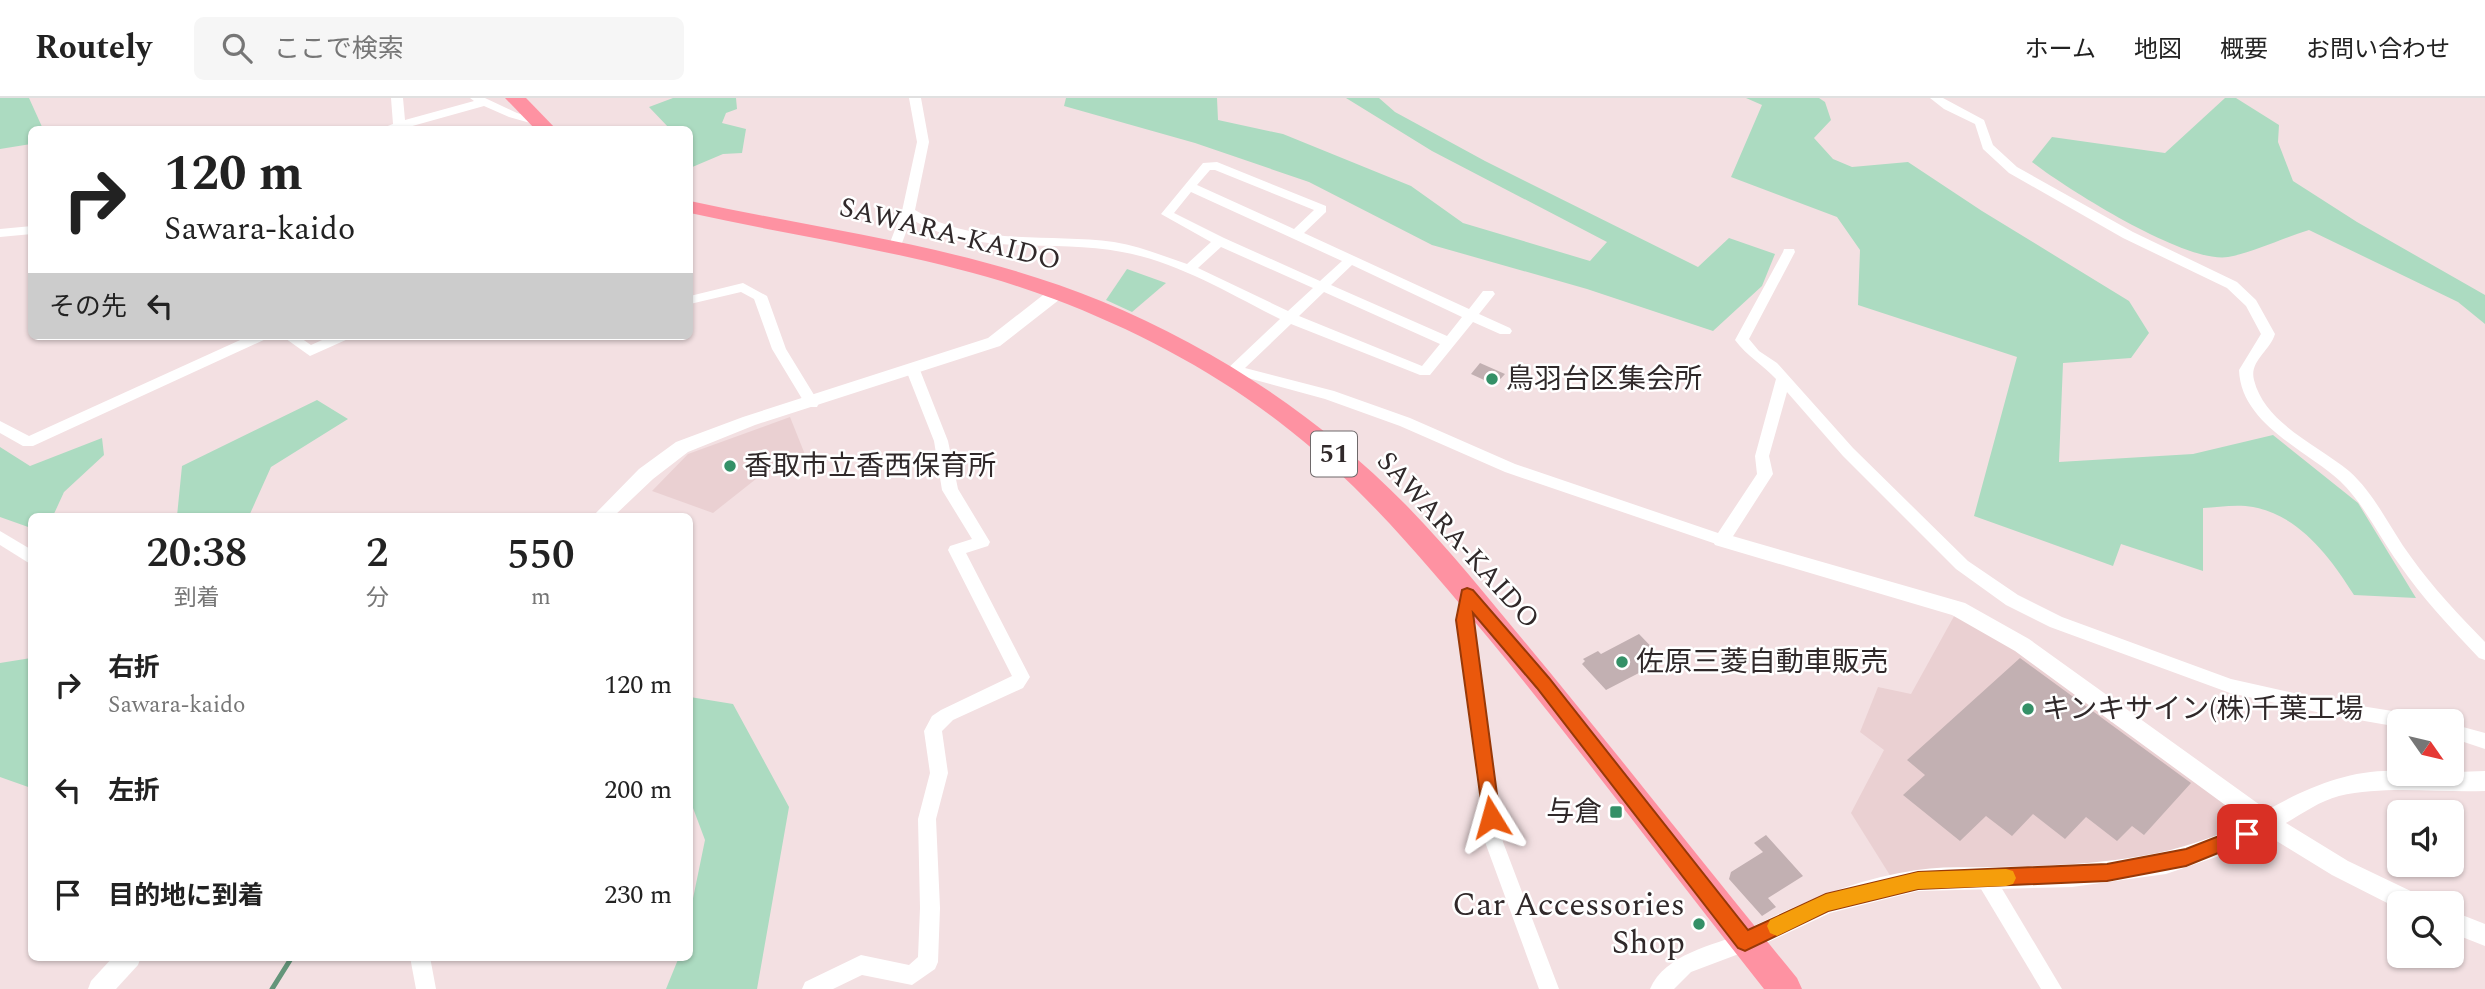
<!DOCTYPE html>
<html lang="ja">
<head>
<meta charset="utf-8">
<style>
  :root { --surface:#fff; --page:#f6f6f6; --text:#222; --muted:#767676; --line:#e0e0e0 }
  body { margin:0; font-family:Spectral,"Noto Sans JP",serif; background:var(--page); color:var(--text); height:100vh; display:flex; flex-direction:column; font-size:26px; white-space:nowrap }
  * { box-sizing:border-box; margin:0 }
  p { font-size:23px; color:var(--muted) }
  .icon { flex:none; width:38px; height:38px; fill:none; stroke:currentColor; stroke-width:2; stroke-linecap:round; stroke-linejoin:round }
  .map { position:relative; flex:1; overflow:hidden }
  .drawer { position:absolute; left:28px; top:415px; width:665px; height:448px; display:flex; flex-direction:column; background:var(--surface); border-radius:10px; box-shadow:0 2px 5px #0004 }
  .drawer>* { flex:none }
  .hud { position:absolute; left:28px; top:28px; width:665px; height:214px; border-radius:10px; box-shadow:0 2px 5px #0004; background:#fff; color:var(--text); overflow:hidden }
  .needle { width:46px; rotate:124deg }
  .fabs { position:absolute; left:2387px; top:611px; display:grid; gap:14px }
  .fabs a { display:grid; place-items:center; width:77px; height:77px; border-radius:10px; background:var(--surface); box-shadow:0 2px 5px #0004; font-size:35px }
  .pin { position:absolute; display:grid; place-items:center; width:60px; height:60px; color:#fff; margin:-30px; border-radius:14px; box-shadow:0 4px 10px #0006 }
  .me { position:absolute; width:77px; margin:-38px; rotate:352deg; stroke-linejoin:round; filter:drop-shadow(0 0 5px #0008) }
  .turn { display:flex; align-items:center; gap:24px; height:147px; padding:0 21px; font-size:32px }
  .turn .icon { width:91px; height:91px; stroke-width:2.5 }
  .turn b { display:block; font-size:49px; line-height:60px }
  .then { display:flex; align-items:center; height:66px; padding:0 21px; background:#0003; gap:14px; font-size:26px }
  .eta { display:flex; justify-content:space-evenly; align-items:center; height:119px; text-align:center }
  .eta b { font-size:42px; font-weight:600; line-height:49px }
  ul { padding:0; list-style:none }
  li { display:flex; align-items:center; gap:21px; height:105px; padding:0 21px }
  li div { flex:1 }
  li b { display:block; font-size:26px }
  li em { font-style:normal }
  header { display:flex; align-items:center; gap:42px; box-sizing:border-box; height:98px; padding:0 35px; background:var(--surface); border-bottom:2px solid var(--line) }
  header strong { font-size:33px }
  nav { display:flex; gap:38px; margin-inline-start:auto; font-size:24px }
  .search { width:490px; height:63px; background:var(--page); display:flex; align-items:center; gap:18px; box-sizing:border-box; padding:0 24px; border-radius:10px; color:var(--muted); font-size:26px }
  .map>svg:first-child { display:block }
  .built { fill:#ead0d2 }
  .green { fill:#acdbc1 }
  .lines { fill:none; stroke-linecap:round; stroke-linejoin:round }
  .stream { stroke:#64957a; stroke-width:5 }
  .building { fill:#c2b0b2 }
  .minor { fill:#fff; fill-rule:evenodd }
  .tertiary { fill:#fff; fill-rule:evenodd }
  .trunk { fill:#fe92a2; fill-rule:evenodd }
  .route { fill:#ea580c; stroke:#983908; stroke-width:2 }
  .slow { fill:#f59e0b }
  .poi-dot { fill:#349067; stroke:#fff; stroke-width:2.5 }
  .labels { text-anchor:middle; dominant-baseline:central; stroke-width:5; stroke-linejoin:round; paint-order:stroke }
  .shield { fill:#fff; stroke:#6e696a; stroke-width:2 }
  .shield-label { font-size:26px; font-weight:bold; fill:#30292a }
  .street-label { font-size:28px; fill:#30292a; stroke:#fff }
  .poi-label { font-size:28px; fill:#30292a; stroke:#fff; text-anchor:start }
  .near-poi-label { font-size:33px; fill:#30292a; stroke:#fff; text-anchor:end }
</style>
</head>
<body>
<header>
<strong>Routely</strong>
<div class="search"><svg class="icon" aria-label="search" viewBox="0 0 24 24"><circle cx="10" cy="10" r="6"/><path d="M15 15l6 6"/></svg>ここで検索</div>
<nav><a>ホーム</a><a>地図</a><a>概要</a><a>お問い合わせ</a></nav>
</header>
<div class="map">
<svg width="2485" height="891" viewBox="0 0 2485 891">
  <rect width="100%" height="100%" fill="#f3e0e2"/>
  <!-- built -->
  <g class="built">
    <path d="M790,319L806,359L761,377L713,415L652,393L688,356Z"/>
    <path d="M1958,511L2267,725L2207,753L1896,787L1851,715L1884,652L1860,634L1878,589L1911,596Z"/>
  </g>
  <!-- green -->
  <g class="green">
    <path d="M0,0H29L43,31L32,32L31,46L0,51Z"/>
    <path d="M673,0H736L737,11L726,15L722,25L746,31L742,55L723,56L690,70V32L670,31L649,9Z"/>
    <path d="M1066,0H1217L1218,22L1283,36L1411,88L1463,125L1590,163L1607,144L1432,53L1346,0H1379L1395,14L1485,63L1698,169L1729,140L1775,156L1762,188L1713,233L1587,191L1432,147L1309,84L1195,45L1064,8Z"/>
    <path d="M1746,0H1819L1825,4L1831,22L1814,40L1833,61L1852,69L1908,64L1982,113L2129,203L2149,235L2131,260L2063,265L2059,364L2193,356L2273,337L2358,405L2416,500L2354,497C2330,459 2300,418 2253,409C2238,406 2218,409 2203,410V473L2121,446L2113,468L1974,418L2017,259L1858,207L1860,152L1837,119L1731,79L1762,7Z"/>
    <path d="M2225,0H2236L2279,27L2278,44L2293,83L2357,124L2485,197V226L2458,204L2309,132C2283,140 2255,154 2228,159C2186,166 2067,91 2032,64L2052,39L2165,55Z"/>
    <path d="M1127,171L1166,185L1132,214L1106,202Z"/>
    <path d="M317,302L348,321L271,369L249,418H177L182,368Z"/>
    <path d="M102,340L104,357L64,394L53,418H32L31,430L0,419V349L30,368Z"/>
    <path d="M31,560H32L31,690L0,679V565Z"/>
    <path d="M690,599L733,606L789,709L757,891H666L679,859H690V815L705,742L690,702Z"/>
  </g>
  <g class="lines">
    <!-- stream -->
    <path class="stream" d="M272,891L292,859"/>
  </g>
  <!-- building -->
  <g class="building">
    <path d="M1480,265L1505,276L1495,287L1471,276Z"/>
    <path d="M1639,536L1664,562L1606,592L1582,566L1585,563L1583,561L1598,553L1601,556Z"/>
    <path d="M2020,560L2191,685L2144,737L2132,728L2117,743L2086,719L2065,741L2033,716L2012,738L1986,718L1960,743L1903,697L1925,677L1907,662Z"/>
    <path d="M1766,737L1803,778L1768,800L1776,809L1762,818L1729,781L1731,774L1763,754L1754,745Z"/>
  </g>
  <g class="lines">
    <!-- minor -->
    <g class="minor">
      <path d="M391,0H403L405,22L474,3L470,0H485L517,15L547,24L541,28L509,19L484,8L398,32H377L393,26Z"/>
      <path d="M909,0H921L929,44L915,112C976,149 1046,135 1114,144C1139,148 1163,158 1187,166L1211,144L1161,116L1203,65L1217,64L1326,108V114L1304,135L1469,211L1483,193H1493L1495,196L1479,216L1510,230L1512,233L1510,236H1500L1473,224L1430,277H1420L1291,226L1245,270L1334,293L1410,320L1515,366L1718,435L1757,376L1755,358L1776,281C1763,267 1747,258 1735,242L1783,154L1784,151H1794L1795,154L1749,241L1759,253L1777,265L1853,350L1968,463L2018,497L2062,519L2231,581L2330,603L2411,616L2417,618L2420,623H2399V629L2330,617L2230,595L2050,529L2006,507L1956,471L1843,358L1787,294L1769,358L1773,376L1728,446L1722,448L1505,374L1400,328L1325,301L1237,277L1230,281L1225,279L1223,276L1225,273L1280,221C1230,196 1178,164 1122,154C1052,140 976,160 911,121L899,153H889L888,150L902,113L917,44ZM1210,72H1215L1314,112L1294,131L1197,87ZM1191,94L1342,163L1320,183L1224,140L1174,115ZM1221,149L1313,190L1288,213L1198,170ZM1352,167L1462,219L1447,238L1331,187ZM1324,194L1440,246L1422,268L1299,218Z"/>
      <path d="M1930,0H1943L1984,22L1993,47L2017,69L2133,134L2237,184L2256,202L2275,236C2270,253 2249,263 2254,282C2265,326 2318,347 2349,373C2376,397 2390,431 2411,459C2433,490 2459,517 2485,544V562L2479,560C2451,530 2422,500 2399,466C2379,439 2365,407 2340,383C2306,352 2241,326 2239,272L2261,236L2246,208L2227,190L2123,140L2009,75L1983,51L1975,26L1944,11Z"/>
      <path d="M32,128V136L0,139V131Z"/>
      <path d="M743,185L767,198L786,251L819,305L817,309H807L772,251L754,201L741,194L690,206V198Z"/>
      <path d="M249,238H268L266,241L33,348H23L0,335V323L29,338Z"/>
      <path d="M282,238H298L311,247L331,238H350L348,241L310,258Z"/>
      <path d="M913,267L920,272L948,343L958,391L990,444L988,448L966,455L1030,579L1023,590L953,622L942,633L948,675L936,721L940,810L938,864L935,871L912,887L862,877L833,891H802L805,884L861,857L909,867L918,859L920,810L918,721L930,675L924,633L932,618L941,612L1012,578L948,452L950,448L972,441L942,392L934,343L906,272Z"/>
      <path d="M0,433L32,452V467L0,447Z"/>
      <path d="M1467,491L1473,492L1475,497L1472,522L1503,744L1559,891H1539L1485,744L1456,522L1461,492Z"/>
      <path d="M2452,626L2485,635V651L2452,640Z"/>
      <path d="M1985,771L1992,774L2062,891H2041L1978,786L1976,780L1978,774Z"/>
      <path d="M1745,835L1752,837L1755,844L1752,851L1691,874L1674,891H1650C1665,856 1713,847 1745,835Z"/>
      <path d="M410,859H430L436,891H416Z"/>
    </g>
    <!-- tertiary -->
    <g class="tertiary">
      <path d="M1058,189L1064,190L1066,194L1064,198L1000,248L755,327L688,354L653,381L614,418H593L639,371L676,344L743,319L988,240L1052,190Z"/>
      <path d="M1722,435L1965,505L2029,541L2267,712C2309,689 2350,671 2399,673V676L2485,673V693C2437,695 2387,687 2339,698C2320,703 2303,715 2286,725L2348,763L2419,797L2423,805H2399V811L2332,777L2265,736L2234,753L2166,776L2072,789L1918,793L1830,815L1745,855L1737,852L1733,844L1737,836C1796,807 1850,782 1917,772C1943,768 1971,770 1997,769C2082,767 2171,764 2247,723L2015,553L1952,517L1715,447L1712,442L1715,437Z"/>
      <path d="M2452,813L2485,826V848L2452,835Z"/>
      <path d="M113,859H141L138,867L116,891H88L91,883Z"/>
    </g>
    <!-- trunk -->
    <g class="trunk">
      <path d="M505,0H526L557,32H536Z"/>
      <path d="M690,103C828,133 970,149 1101,203C1215,250 1318,318 1405,406C1456,458 1501,516 1548,572C1632,674 1713,778 1797,880L1802,891H1764C1672,775 1584,656 1490,542C1424,463 1361,386 1278,323C1210,271 1133,231 1054,201C937,157 811,142 690,115Z"/>
    </g>
  </g>
  <!-- route -->
  <path class="route" d="M1467,490L1473,492L1549,580L1748,832L1826,796L1918,774L2107,766L2186,751L2247,727L2253,730L2256,736L2253,741L2186,768L2107,783L1918,791L1828,813L1745,853L1738,850L1537,590L1473,515L1500,719L1498,725L1491,727L1484,725L1456,522L1462,492Z"/>
  <!-- slow -->
  <path class="slow" d="M2006,771L2013,773L2016,780L2013,786L2006,788L1918,791L1828,813L1777,838L1770,835L1767,828L1770,822L1826,796L1918,774Z"/>
  <!-- markers -->
  <g class="poi-dot">
    <circle cx="1492" cy="281" r="7"/>
    <circle cx="730" cy="368" r="7"/>
    <circle cx="1622" cy="564" r="7"/>
    <circle cx="2028" cy="611" r="7"/>
    <rect x="1609" y="707" width="14" height="14" rx="3.5"/>
    <circle cx="1699" cy="826" r="7"/>
  </g>
  <g class="labels">
    <!-- shield labels -->
    <rect class="shield" x="1311" y="333.5" width="46" height="45" rx="5"/>
    <g class="shield-label">
      <text x="1334" y="356">51</text>
    </g>
    <!-- street labels -->
    <g class="street-label">
      <text transform="translate(950 136) rotate(14)">SAWARA-KAIDO</text>
      <text transform="translate(1458 442) rotate(48)">SAWARA-KAIDO</text>
    </g>
    <!-- poi labels -->
    <g class="poi-label">
      <text x="1506" y="281">鳥羽台区集会所</text>
      <text x="744" y="368">香取市立香西保育所</text>
      <text x="1636" y="564">佐原三菱自動車販売</text>
      <text x="2042" y="611">キンキサイン(株)千葉工場</text>
      <text x="1602" y="714" text-anchor="end">与倉</text>
    </g>
    <!-- near-poi labels -->
    <g class="near-poi-label">
      <text x="1685" y="807">Car Accessories<tspan x="1685" dy="38">Shop</tspan></text>
    </g>
  </g>
</svg>
<div class="fabs">
<a><svg class="needle" viewBox="-14 -14 28 28"><path d="M0-13l5 13h-10z" fill="#e53935"/><path d="M0 13l5-13h-10z" fill="#767676"/></svg></a>
<a><svg class="icon" aria-label="sound" viewBox="0 0 24 24"><path d="M4 9h4l5-4v14l-5-4H4zM17 9q2 3 0 6"/></svg></a>
<a><svg class="icon" aria-label="search" viewBox="0 0 24 24"><circle cx="10" cy="10" r="6"/><path d="M15 15l6 6"/></svg></a>
</div>
<div class="pin" style="left:2247px;top:736px;background:#d93025"><svg class="icon" aria-label="arrive" viewBox="0 0 24 24"><path d="M6 21V4h12l-3 4 3 4H6"/></svg></div>
<svg class="me" style="left:1491px;top:719px" viewBox="-20 -20 40 40"><path d="M0-17L14 15 0 8-14 15z" fill="#ea580c" stroke="#fff" stroke-width="4"/></svg>
<div class="hud">
<div class="turn"><svg class="icon" aria-label="right" viewBox="0 0 24 24"><path d="M7 20v-9h11M14 6l5 5-5 5"/></svg><div><b>120 m</b>Sawara-kaido</div></div>
<div class="then">その先<svg class="icon" aria-label="left" viewBox="0 0 24 24"><path d="M17 20v-9H6M10 6l-5 5 5 5"/></svg></div>
</div>
<section class="drawer">
<div class="eta">
<div><b>20:38</b><p>到着</p></div>
<div><b>2</b><p>分</p></div>
<div><b>550</b><p>m</p></div>
</div>
<ul>
<li><svg class="icon" aria-label="right" viewBox="0 0 24 24"><path d="M7 20v-9h11M14 6l5 5-5 5"/></svg><div><b>右折</b><p>Sawara-kaido</p></div><em>120 m</em></li>
<li><svg class="icon" aria-label="left" viewBox="0 0 24 24"><path d="M17 20v-9H6M10 6l-5 5 5 5"/></svg><div><b>左折</b></div><em>200 m</em></li>
<li><svg class="icon" aria-label="arrive" viewBox="0 0 24 24"><path d="M6 21V4h12l-3 4 3 4H6"/></svg><div><b>目的地に到着</b></div><em>230 m</em></li>
</ul>
</section>
</div>
</body>
</html>
